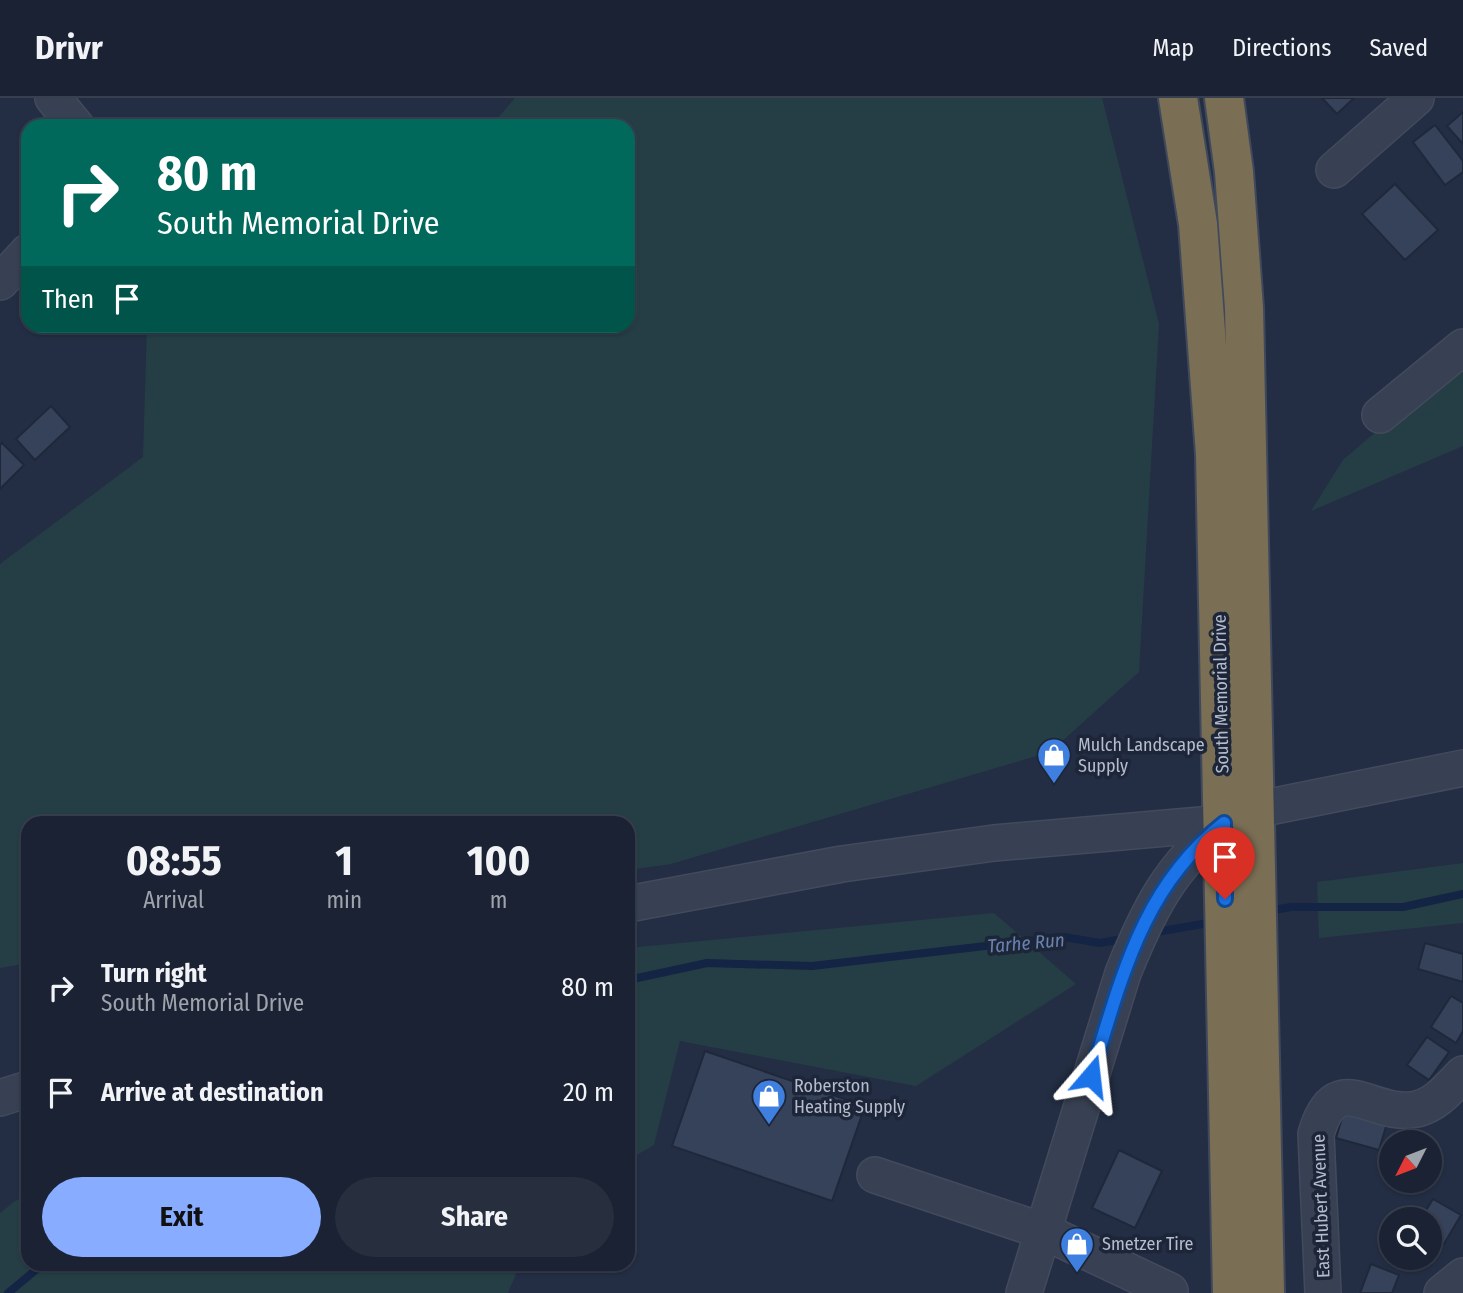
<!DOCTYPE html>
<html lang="en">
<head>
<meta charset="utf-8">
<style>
  :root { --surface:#1a2233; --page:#272f3f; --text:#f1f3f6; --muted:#9fa4ac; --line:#383f4e; --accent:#88acff }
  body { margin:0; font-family:"Fira Sans Condensed",sans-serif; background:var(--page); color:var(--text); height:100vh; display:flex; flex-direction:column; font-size:26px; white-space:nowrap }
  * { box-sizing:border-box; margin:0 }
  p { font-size:23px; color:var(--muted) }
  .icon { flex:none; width:38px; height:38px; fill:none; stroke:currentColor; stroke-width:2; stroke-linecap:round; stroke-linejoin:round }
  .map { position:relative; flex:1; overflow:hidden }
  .side { position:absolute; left:21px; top:718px; width:614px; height:455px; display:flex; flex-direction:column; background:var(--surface); border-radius:21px; box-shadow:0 2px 5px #0004,0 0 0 2px var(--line) }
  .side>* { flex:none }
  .top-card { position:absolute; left:21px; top:21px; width:614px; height:214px; border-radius:21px; box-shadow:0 2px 5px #0004,0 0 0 2px var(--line); background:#00695c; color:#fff; overflow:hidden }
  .needle { width:46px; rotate:228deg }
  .buttons { position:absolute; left:1379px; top:1032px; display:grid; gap:14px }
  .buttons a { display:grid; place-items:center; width:63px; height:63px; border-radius:50%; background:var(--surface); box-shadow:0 2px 5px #0004,0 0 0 2px var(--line); font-size:35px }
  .pin { position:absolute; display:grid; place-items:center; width:60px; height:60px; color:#fff; margin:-72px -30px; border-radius:50% 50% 50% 0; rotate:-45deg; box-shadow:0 0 7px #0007 }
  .pin .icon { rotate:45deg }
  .me { position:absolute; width:77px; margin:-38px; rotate:17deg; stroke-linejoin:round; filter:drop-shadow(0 0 5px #0008) }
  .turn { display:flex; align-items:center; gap:24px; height:147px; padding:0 21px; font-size:32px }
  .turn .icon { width:91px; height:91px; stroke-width:2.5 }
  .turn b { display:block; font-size:49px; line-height:60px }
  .then { display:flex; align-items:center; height:66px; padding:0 21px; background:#0003; gap:14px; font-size:26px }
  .eta { display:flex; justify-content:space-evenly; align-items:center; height:119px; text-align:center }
  .eta b { font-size:42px; font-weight:700; line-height:49px }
  .action { display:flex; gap:14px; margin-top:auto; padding:14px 21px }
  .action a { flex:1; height:80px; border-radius:42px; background:var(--accent); color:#111; font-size:28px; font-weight:700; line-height:80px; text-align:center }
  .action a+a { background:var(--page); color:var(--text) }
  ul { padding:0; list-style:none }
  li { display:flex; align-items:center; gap:21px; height:105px; padding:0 21px }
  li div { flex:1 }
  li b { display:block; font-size:26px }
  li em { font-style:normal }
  header { display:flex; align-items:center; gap:42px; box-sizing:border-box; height:98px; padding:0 35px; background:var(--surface); border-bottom:2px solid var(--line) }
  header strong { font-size:33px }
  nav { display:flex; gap:38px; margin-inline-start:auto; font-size:24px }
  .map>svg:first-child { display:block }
  .green { fill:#253e45 }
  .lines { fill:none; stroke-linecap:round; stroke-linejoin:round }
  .stream { stroke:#142444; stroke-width:8 }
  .building { fill:#35425a; stroke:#1f283b; stroke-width:2 }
  .minor-casing { stroke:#424a5c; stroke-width:38 }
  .highway-casing { stroke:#40495b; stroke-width:42 }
  .minor { stroke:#384153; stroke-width:35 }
  .highway { stroke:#7a6e54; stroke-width:38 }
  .route-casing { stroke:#114b97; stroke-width:18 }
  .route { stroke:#1a73e8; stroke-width:12 }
  .labels { text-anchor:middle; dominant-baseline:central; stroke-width:7; stroke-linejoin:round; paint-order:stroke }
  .street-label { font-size:18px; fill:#b5bccd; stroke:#1d2639 }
  .poi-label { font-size:18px; fill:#b5bccd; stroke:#1d2639; text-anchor:start }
  .water-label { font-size:19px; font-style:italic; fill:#6a82b0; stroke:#1d2639 }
</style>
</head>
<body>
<header>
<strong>Drivr</strong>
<nav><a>Map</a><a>Directions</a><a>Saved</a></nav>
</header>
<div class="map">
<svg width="1463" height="1195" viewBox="0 0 1463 1195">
  <rect width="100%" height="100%" fill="#232e44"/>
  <!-- green -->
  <g class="green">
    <path d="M515,0H1102L1159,226L1139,574L1050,654L671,766L628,772V724H28V865L0,870V466L143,359L147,228H628V28H491Z"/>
    <path d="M1463,259V348L1311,413L1343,362Z"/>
    <path d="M1463,765V825L1319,840L1317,784Z"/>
    <path d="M994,815L1076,886L916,988L680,943L654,1047L628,1062V850Z"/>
    <path d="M28,1098V1166H520L508,1195H0V1115L15,1103Z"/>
  </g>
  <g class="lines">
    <!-- stream -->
    <g class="stream">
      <path d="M1268,813L1291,809H1403L1463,796"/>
      <path d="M1151,835L1214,824"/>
      <path d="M628,882L707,865L812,868L1064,839L1100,845L1128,840"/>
      <path d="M8,1195L43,1166"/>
    </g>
  </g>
  <!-- building -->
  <g class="building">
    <path d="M1322,0H1354L1337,16Z"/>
    <path d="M1463,14V46L1447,28Z"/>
    <path d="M1435,27L1463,63V74L1445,87L1413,44Z"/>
    <path d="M1395,86L1438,132L1405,162L1362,116Z"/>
    <path d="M51,308L70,329L35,362L16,341Z"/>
    <path d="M2,345L24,367L0,391V347Z"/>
    <path d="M1425,845L1463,856V884L1418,871Z"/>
    <path d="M1451,898L1463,905V933L1456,945L1431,929Z"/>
    <path d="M1427,939L1449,954L1429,982L1407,967Z"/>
    <path d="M705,953L865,1008L832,1103L672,1048Z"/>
    <path d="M1345,1010L1388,1022L1379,1052L1336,1040Z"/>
    <path d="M1119,1052L1162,1073L1135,1130L1092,1110Z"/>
    <path d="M1433,1101L1461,1117L1444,1146L1430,1138V1122H1420Z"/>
    <path d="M1371,1166L1399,1177L1392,1195H1360Z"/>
  </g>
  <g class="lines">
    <!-- minor casing -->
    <g class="minor-casing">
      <g id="minor">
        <path d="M53,0L76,28"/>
        <path d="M1334,72L1416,0"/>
        <path d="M0,184L28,154"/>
        <path d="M1380,317L1463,249"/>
        <path d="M1255,712L1463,670"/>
        <path d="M628,806L842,766L994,745L1224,725"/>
        <path d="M0,1000L28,991"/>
        <path d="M875,1077L1043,1133L1170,1193"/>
        <path d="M1024,1195L1123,875C1148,813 1170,768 1224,725"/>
        <path d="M1323,1195L1316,1036C1336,966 1372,1021 1417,1011C1437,1006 1449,990 1463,976"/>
        <path d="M1442,1195L1463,1178"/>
      </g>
    </g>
    <!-- highway casing -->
    <g class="highway-casing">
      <g id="highway">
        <path d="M1178,0L1198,126L1215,356L1232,1195"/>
        <path d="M1224,0L1234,74L1244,210L1265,1195"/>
      </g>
    </g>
    <!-- minor -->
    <use href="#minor" class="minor"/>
    <!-- highway -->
    <use href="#highway" class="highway"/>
  </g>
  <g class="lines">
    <!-- route casing -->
    <g class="route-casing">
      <path id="route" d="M1091,978C1121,883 1141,790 1224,725L1225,801"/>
    </g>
    <!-- route -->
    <use href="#route" class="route"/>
  </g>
  <!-- icons -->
  <defs>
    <g id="shop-pin" transform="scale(1.75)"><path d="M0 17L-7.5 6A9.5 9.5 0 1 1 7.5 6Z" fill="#3f7fe0" stroke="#1d2639"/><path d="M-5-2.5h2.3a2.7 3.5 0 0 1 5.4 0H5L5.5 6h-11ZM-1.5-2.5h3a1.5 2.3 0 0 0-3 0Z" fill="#fff"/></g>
  </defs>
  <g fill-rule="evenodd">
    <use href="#shop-pin" x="1054" y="657"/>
    <use href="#shop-pin" x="769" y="998"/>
    <use href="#shop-pin" x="1077" y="1146"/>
  </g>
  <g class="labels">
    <!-- street labels -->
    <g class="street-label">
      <text transform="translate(1221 596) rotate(-91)">South Memorial Drive</text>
      <text transform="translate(1321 1108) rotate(-92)">East Hubert Avenue</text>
    </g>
    <!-- poi labels -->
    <g class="poi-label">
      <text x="1078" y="647">Mulch Landscape<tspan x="1078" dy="21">Supply</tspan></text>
      <text x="794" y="988">Roberston<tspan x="794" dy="21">Heating Supply</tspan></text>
      <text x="1102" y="1146">Smetzer Tire</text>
    </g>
    <!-- water labels -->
    <g class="water-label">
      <text transform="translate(1026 845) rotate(-5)">Tarhe Run</text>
    </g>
  </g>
</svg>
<div class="buttons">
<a><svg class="needle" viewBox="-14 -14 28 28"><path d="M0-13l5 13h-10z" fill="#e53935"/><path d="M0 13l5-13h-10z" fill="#9fa4ac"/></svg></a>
<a><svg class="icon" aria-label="search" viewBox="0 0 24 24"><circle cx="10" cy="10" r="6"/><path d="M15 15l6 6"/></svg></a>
</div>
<div class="pin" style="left:1225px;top:801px;background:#d93025"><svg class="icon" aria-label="arrive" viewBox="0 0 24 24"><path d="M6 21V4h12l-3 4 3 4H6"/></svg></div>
<svg class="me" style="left:1091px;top:978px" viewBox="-20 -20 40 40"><path d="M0-17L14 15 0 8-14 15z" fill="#1a73e8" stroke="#fff" stroke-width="4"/></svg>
<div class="top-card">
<div class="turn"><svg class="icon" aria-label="right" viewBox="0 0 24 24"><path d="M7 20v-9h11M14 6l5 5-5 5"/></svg><div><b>80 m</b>South Memorial Drive</div></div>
<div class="then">Then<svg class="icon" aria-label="arrive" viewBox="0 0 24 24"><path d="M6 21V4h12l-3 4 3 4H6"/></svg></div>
</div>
<section class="side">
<div class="eta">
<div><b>08:55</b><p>Arrival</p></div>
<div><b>1</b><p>min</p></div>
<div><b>100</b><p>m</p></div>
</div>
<ul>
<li><svg class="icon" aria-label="right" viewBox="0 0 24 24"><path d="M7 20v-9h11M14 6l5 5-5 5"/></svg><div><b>Turn right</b><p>South Memorial Drive</p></div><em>80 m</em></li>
<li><svg class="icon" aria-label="arrive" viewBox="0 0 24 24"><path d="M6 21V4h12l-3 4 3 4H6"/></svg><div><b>Arrive at destination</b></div><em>20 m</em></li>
</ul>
<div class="action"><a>Exit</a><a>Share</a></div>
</section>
</div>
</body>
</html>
